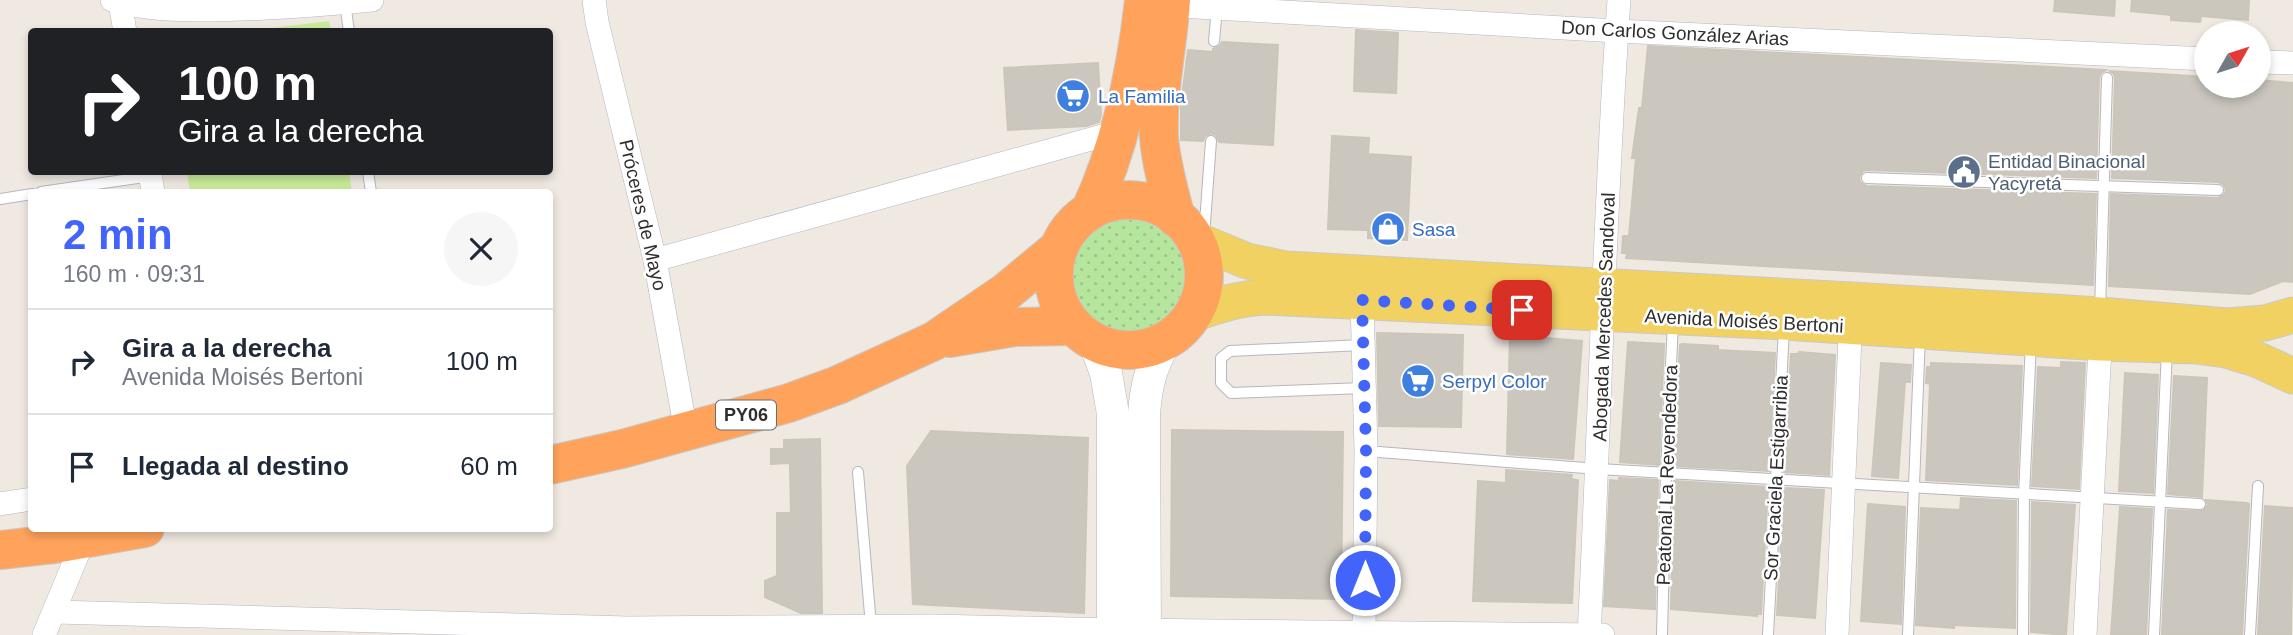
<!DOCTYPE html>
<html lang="es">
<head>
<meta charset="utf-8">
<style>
  :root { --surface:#fff; --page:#f6f6f7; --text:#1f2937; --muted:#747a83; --line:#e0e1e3; --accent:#4264fb }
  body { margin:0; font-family:Arial,sans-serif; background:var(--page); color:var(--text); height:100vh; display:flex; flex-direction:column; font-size:26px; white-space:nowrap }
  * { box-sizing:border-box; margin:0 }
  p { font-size:23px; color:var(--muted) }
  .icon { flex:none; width:38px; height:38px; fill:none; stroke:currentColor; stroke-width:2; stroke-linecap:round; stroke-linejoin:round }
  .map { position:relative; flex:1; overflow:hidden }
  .details { position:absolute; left:28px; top:189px; width:525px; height:343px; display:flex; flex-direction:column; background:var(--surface); border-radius:7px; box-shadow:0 4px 10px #0003 }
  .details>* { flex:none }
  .guide { position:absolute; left:28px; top:28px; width:525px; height:147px; border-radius:7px; box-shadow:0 4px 10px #0003; background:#202124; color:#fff; overflow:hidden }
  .needle { width:46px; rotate:51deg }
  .buttons { position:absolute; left:2194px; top:21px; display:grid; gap:14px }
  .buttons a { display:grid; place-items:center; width:77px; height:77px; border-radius:50%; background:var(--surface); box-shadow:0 4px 10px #0003; font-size:35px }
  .pin { position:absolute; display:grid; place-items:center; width:60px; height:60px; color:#fff; margin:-30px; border-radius:14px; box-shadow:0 4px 10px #0006 }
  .me { position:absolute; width:77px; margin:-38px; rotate:0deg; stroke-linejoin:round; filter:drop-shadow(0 0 5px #0008) }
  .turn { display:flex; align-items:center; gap:24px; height:147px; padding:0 35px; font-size:32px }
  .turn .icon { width:91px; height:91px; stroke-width:2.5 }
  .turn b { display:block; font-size:49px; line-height:60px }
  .round { display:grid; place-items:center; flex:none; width:74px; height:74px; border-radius:37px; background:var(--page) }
  .summary { display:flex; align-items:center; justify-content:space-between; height:119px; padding:0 35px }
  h1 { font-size:42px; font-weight:800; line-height:52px; color:var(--accent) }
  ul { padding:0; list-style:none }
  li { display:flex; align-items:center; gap:21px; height:105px; padding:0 35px; border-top:2px solid var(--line) }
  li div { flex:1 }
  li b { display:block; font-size:26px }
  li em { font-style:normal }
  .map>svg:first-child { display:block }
  .park { fill:url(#park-dots) }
  .pitch { fill:#c9ec9a }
  .building { fill:#cbc7bf; stroke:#cbc5ba; stroke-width:2 }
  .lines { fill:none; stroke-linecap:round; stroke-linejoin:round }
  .lane-casing { stroke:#b4b7c1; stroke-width:12 }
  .street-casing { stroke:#b4b7c1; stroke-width:24 }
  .secondary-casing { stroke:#b4b7c1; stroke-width:33 }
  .primary-casing { stroke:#c9c9c9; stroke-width:37 }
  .highway-casing { stroke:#c9c9c9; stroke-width:40 }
  .lane { stroke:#fff; stroke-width:10 }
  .street { stroke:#fff; stroke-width:23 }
  .secondary { stroke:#fff; stroke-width:32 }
  .primary { stroke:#f2d163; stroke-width:35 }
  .highway { stroke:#ffa35c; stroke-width:38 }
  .route { stroke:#4264fb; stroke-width:12; stroke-dasharray:0 21.6 }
  .labels { text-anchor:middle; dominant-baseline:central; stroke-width:5; stroke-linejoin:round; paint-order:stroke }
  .shield { fill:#fff; stroke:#6d6d6d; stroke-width:2 }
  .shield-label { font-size:18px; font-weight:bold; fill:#2e2e2e }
  .street-label { font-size:19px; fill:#2e2e2e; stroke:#fff }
  .shop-label { font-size:19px; fill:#366cbe; stroke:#fff; text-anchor:start }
  .service-label { font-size:19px; fill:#4e5e75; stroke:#fff; text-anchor:start }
</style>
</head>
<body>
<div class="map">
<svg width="2293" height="635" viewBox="0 0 2293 635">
  <defs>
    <pattern id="park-dots" width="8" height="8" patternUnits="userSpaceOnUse" patternTransform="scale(1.75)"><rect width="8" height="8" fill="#b6e59e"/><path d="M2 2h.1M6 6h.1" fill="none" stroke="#9dc588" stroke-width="1.8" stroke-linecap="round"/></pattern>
  </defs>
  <rect width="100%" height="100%" fill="#efe9e1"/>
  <!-- park -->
  <circle class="park" cx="1132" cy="275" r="61"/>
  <!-- pitch -->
  <g class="pitch">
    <path d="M329,21L331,31H248Z"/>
    <path d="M187,172H349L352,192H190Z"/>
  </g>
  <!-- building -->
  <g class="building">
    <path d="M2055,0H2115L2114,16L2054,11Z"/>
    <path d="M2132,0H2249L2248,20L2201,16L2200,22L2171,20V15L2131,11Z"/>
    <path d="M1356,30L1398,33L1396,93L1354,91Z"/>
    <path d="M1222,42L1278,45L1273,145L1219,142L1216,135L1211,133L1205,136L1203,141L1181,140V104L1188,50L1213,52V49L1220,46Z"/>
    <path d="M1648,46L2106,70L2101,73L2099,78L2096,178L1867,170L1863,171L1859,177L1860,182L1867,186L2096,194L2093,285L1626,258L1627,253H1622L1623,236H1629L1636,158H1632L1639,108H1642Z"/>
    <path d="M1098,63L1101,115L1099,122L1086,126L1008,130L1004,68Z"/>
    <path d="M2109,71L2207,77V86H2259V80L2293,83V282L2283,281L2250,294L2109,286L2111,194L2218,198L2224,195L2226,190L2223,184L2218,182L2112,178L2115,78L2114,74Z"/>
    <path d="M1332,136L1369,138L1368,154L1411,157L1407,240L1368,238V230L1328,229Z"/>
    <path d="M1377,333L1463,335L1461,427L1379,426Z"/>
    <path d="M1510,335L1582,341L1573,459L1507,454Z"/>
    <path d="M1628,342L1664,344L1659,465L1620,462Z"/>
    <path d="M1682,344L1718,346V350L1775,353L1769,471L1674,466L1680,345Z"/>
    <path d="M1799,352L1835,355L1829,475L1784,472L1791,354H1798Z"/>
    <path d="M2061,362L2085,363L2079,489L2032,486L2038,367L2061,368Z"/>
    <path d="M1881,363L1911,365L1910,382H1905L1898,478L1872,476Z"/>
    <path d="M1931,363L2022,366L2017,485L1926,480L1930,384L1926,383L1927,367H1931Z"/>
    <path d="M2125,373L2158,375L2153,493L2119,491Z"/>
    <path d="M2174,376L2207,378L2202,497L2168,494Z"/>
    <path d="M1172,430L1343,432L1341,599L1171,596Z"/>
    <path d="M931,431L1088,438L1084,613L913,604L907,466Z"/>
    <path d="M820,439L822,613H801L765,597V581L777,576V513H791L790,463L771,464V449H784V440Z"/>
    <path d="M1506,470L1572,475L1571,479L1578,480L1572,603L1473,601L1478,481L1506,483Z"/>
    <path d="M1619,478L1658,480L1655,609H1653L1604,606L1610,480L1619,481Z"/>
    <path d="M1674,481L1768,487L1761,614H1757V616L1671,609Z"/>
    <path d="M1784,488L1824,490L1815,618L1777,615Z"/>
    <path d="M1961,498L2016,501L2015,628L1954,625V628L1916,625L1921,508L1960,510Z"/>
    <path d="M2206,500L2247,503L2249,504L2242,635H2162L2168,510L2203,511L2208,505Z"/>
    <path d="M2032,502L2075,505L2066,635L2031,632Z"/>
    <path d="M1868,504L1905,507L1901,624L1861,621Z"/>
    <path d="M2265,506L2293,508L2291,635H2258Z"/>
    <path d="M2120,507L2152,509L2146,635H2111Z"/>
  </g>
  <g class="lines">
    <!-- lane casing -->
    <g class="lane-casing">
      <g id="lane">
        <path d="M345,2L349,32"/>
        <path d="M1214,41L1217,8"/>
        <path d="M368,172L371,192"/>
        <path d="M1867,178L2218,190"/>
        <path d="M41,192L151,176"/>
        <path d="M0,199L32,194"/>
        <path d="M1204,236L1211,141"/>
        <path d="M2100,310L2107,78"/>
        <path d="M1363,345L1230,351L1221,358V383L1231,393L1364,388"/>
        <path d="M1366,451L1598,469L2200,504"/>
        <path d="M858,472L871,626"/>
        <path d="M1662,635L1666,473L1673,322"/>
        <path d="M1768,635L1784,328"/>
        <path d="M1908,635L1920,335"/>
        <path d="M2023,635L2024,495L2031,342"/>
        <path d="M2154,635L2167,350"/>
        <path d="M2250,635L2258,486"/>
      </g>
    </g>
    <!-- street casing -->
    <g class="street-casing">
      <g id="street">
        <path d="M112,0C146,10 180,10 215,10C267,9 320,5 372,0"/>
        <path d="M594,0L597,22L655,260L686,431"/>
        <path d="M120,2L125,32"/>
        <path d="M1161,5L1617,31L2207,59"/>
        <path d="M2259,62L2293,63"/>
        <path d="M150,172L153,192"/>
        <path d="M655,260L1120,131"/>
        <path d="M1362,300L1366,451L1364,631"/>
        <path d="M0,504L32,499"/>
        <path d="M55,612L628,628L933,626L1114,630L1603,635"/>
        <path d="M44,635L84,539"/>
        <path d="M1589,635C1600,423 1604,211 1619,0"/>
        <path d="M1837,635L1851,314"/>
        <path d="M2085,635L2101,329"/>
      </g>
    </g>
    <!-- secondary casing -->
    <g class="secondary-casing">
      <g id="secondary">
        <path d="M1094,341L1106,373L1113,414V635"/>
        <path d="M1145,635L1144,415C1146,384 1151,367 1166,340"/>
      </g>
    </g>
    <!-- primary casing -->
    <g class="primary-casing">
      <g id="primary">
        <path d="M1194,239L1247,261L1286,269L1851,300L2100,315L2227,326L2265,323L2293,315"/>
        <path d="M1193,314C1218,305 1240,298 1267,297L1784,322L2101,343L2197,346L2226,350L2256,359L2293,376"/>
      </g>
    </g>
    <!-- highway casing -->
    <g class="highway-casing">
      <g id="highway">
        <path d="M1171,0C1168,45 1157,92 1159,137C1161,164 1169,191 1176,218"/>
        <circle cx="1129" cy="275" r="75"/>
        <path d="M1090,211C1121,145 1136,72 1144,0"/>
        <path d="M950,338L1015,327L1074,326"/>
        <path d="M550,465L622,449L789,403L838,385L934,341L1006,292L1059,248"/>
        <path d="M0,550L54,544L145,528"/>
      </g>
    </g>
    <!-- lane -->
    <use href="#lane" class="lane"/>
    <!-- street -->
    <use href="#street" class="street"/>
    <!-- secondary -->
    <use href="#secondary" class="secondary"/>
    <!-- primary -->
    <use href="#primary" class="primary"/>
    <!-- highway -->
    <use href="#highway" class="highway"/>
  </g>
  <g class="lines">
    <!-- route -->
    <path class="route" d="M1365,580L1366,451L1362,300L1522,310"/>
  </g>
  <!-- icons -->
  <defs>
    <g id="supermarket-disc" transform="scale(1.75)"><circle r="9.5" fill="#3f7fe0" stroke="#fff"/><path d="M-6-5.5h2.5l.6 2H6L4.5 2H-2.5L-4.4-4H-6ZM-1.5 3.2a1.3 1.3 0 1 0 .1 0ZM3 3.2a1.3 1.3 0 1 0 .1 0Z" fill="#fff"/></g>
    <g id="civic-disc" transform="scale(1.75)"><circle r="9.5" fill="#5c6f8a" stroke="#fff"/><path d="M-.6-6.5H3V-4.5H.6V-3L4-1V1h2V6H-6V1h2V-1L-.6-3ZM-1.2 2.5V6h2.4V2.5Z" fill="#fff"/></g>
    <g id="shop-disc" transform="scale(1.75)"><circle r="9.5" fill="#3f7fe0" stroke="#fff"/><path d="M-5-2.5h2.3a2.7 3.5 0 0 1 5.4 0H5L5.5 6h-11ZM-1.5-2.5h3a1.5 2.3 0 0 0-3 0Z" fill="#fff"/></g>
  </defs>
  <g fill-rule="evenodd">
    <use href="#supermarket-disc" x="1073" y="96"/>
    <use href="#civic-disc" x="1964" y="172"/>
    <use href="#shop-disc" x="1388" y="229"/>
    <use href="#supermarket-disc" x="1418" y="381"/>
  </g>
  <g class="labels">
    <!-- shield labels -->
    <rect class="shield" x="716" y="400.5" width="60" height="29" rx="5"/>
    <g class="shield-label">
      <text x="746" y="415">PY06</text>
    </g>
    <!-- street labels -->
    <g class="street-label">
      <text transform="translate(1675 33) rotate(3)">Don Carlos González Arias</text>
      <text transform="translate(643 215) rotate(77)">Próceres de Mayo</text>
      <text transform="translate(1604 317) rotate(-88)">Abogada Mercedes Sandoval</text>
      <text transform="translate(1744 321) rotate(3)">Avenida Moisés Bertoni</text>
      <text transform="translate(1667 475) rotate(-88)">Peatonal La Revendedora</text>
      <text transform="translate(1776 478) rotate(-87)">Sor Graciela Estigarribia</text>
    </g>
    <!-- shop labels -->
    <g class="shop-label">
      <text x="1098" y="96">La Familia</text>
      <text x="1412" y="229">Sasa</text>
      <text x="1442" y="381">Serpyl Color</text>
    </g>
    <!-- service labels -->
    <g class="service-label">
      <text x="1988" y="161">Entidad Binacional<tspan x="1988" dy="22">Yacyretá</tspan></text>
    </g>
  </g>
</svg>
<div class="buttons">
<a><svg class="needle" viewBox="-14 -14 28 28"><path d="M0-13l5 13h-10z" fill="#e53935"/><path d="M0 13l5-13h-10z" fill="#747a83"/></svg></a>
</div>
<div class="pin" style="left:1522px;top:310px;background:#d93025"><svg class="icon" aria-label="arrive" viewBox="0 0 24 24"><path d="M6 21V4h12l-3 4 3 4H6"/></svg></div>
<svg class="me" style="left:1365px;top:580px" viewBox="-20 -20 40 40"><circle r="17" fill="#4264fb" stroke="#fff" stroke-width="3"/><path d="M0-11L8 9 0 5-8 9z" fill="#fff"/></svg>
<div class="guide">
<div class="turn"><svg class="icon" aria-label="right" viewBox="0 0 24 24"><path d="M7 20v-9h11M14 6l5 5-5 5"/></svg><div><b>100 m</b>Gira a la derecha</div></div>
</div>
<section class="details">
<div class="summary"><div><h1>2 min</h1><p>160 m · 09:31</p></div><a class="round"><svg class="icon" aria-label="close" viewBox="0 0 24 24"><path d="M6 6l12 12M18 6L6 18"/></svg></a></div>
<ul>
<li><svg class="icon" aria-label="right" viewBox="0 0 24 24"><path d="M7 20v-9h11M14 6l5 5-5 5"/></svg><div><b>Gira a la derecha</b><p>Avenida Moisés Bertoni</p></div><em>100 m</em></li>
<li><svg class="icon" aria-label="arrive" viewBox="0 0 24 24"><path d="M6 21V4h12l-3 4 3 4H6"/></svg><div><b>Llegada al destino</b></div><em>60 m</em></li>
</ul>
</section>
</div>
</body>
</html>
